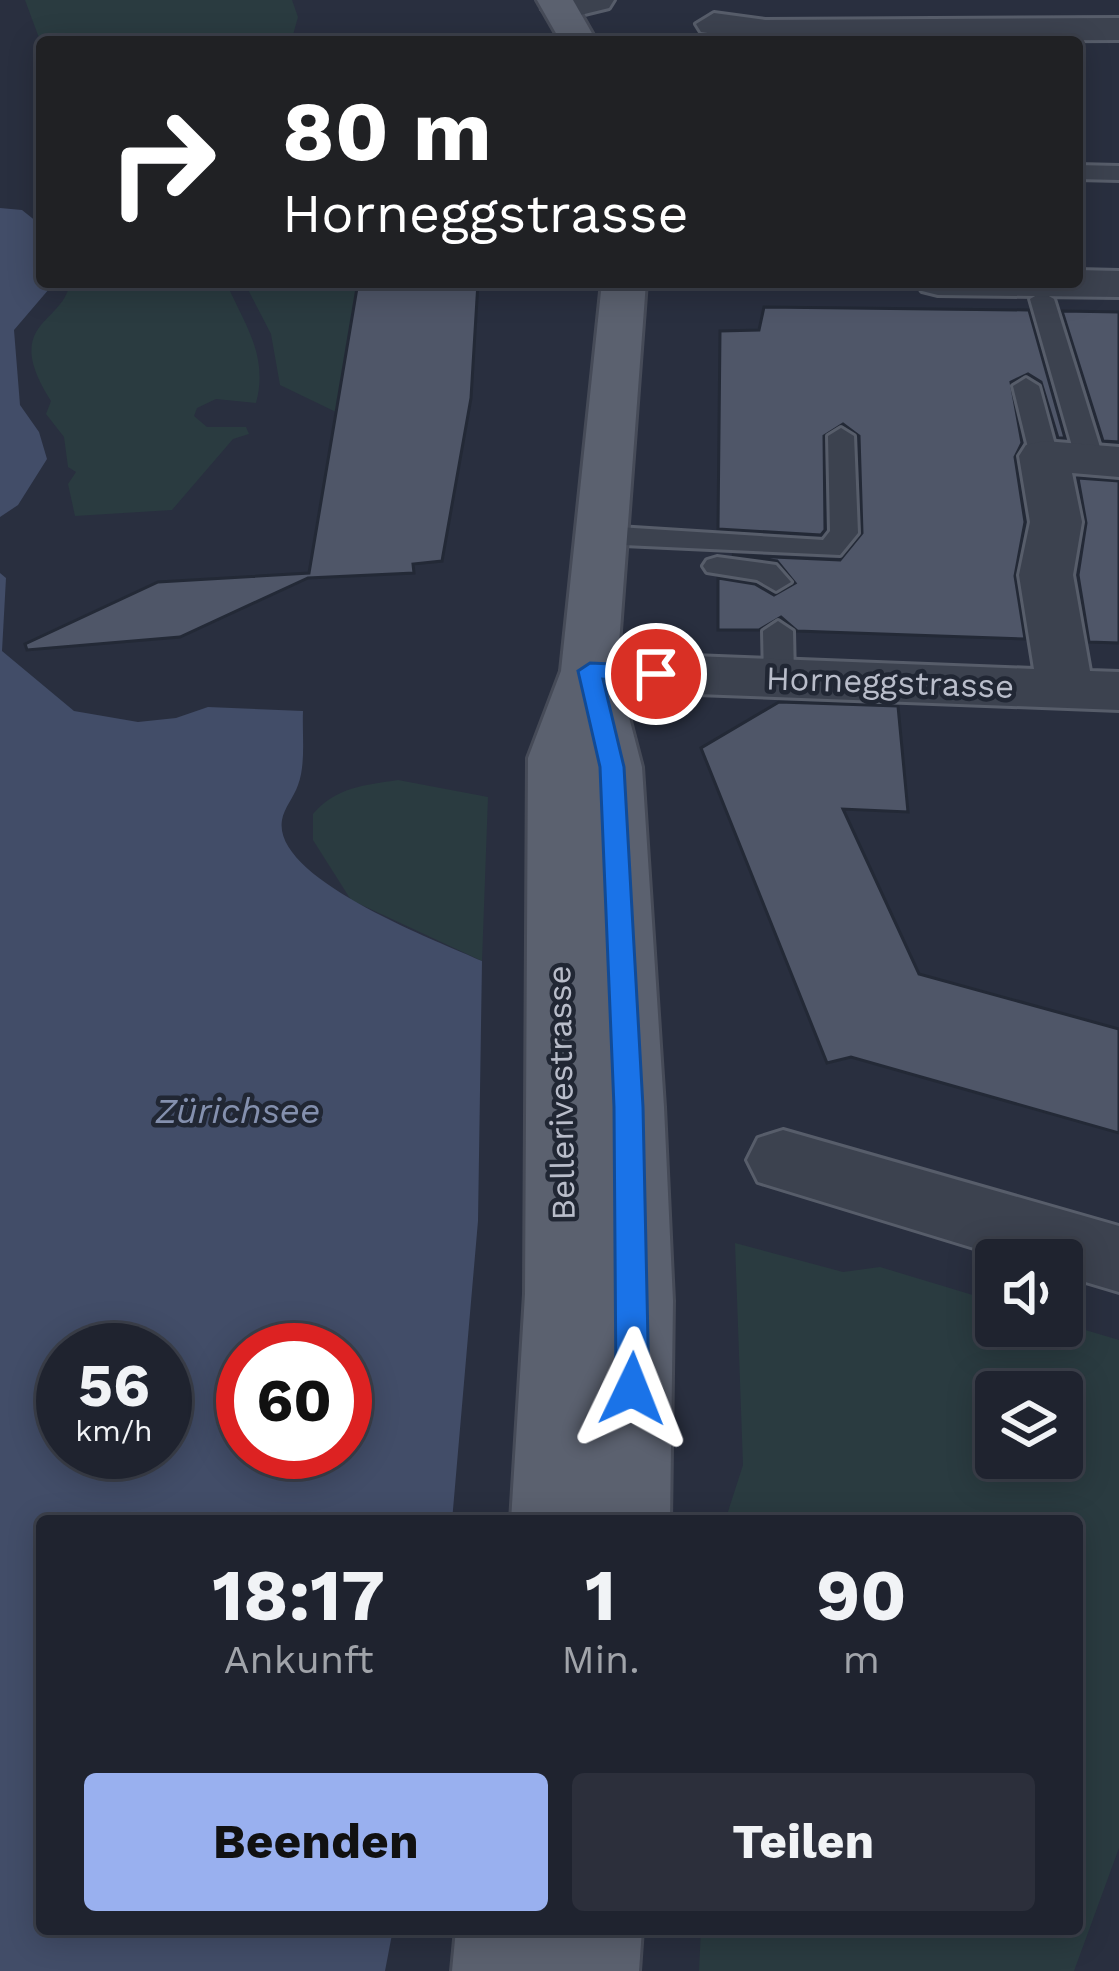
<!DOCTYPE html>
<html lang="de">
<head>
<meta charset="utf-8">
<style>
  :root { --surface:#1f232f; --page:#2c2f3b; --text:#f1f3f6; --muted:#a1a4aa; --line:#3c404b; --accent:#99b0ef }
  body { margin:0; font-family:"Work Sans",sans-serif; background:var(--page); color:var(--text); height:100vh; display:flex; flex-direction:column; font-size:45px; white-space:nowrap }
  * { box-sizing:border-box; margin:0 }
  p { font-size:39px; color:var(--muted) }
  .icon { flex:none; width:66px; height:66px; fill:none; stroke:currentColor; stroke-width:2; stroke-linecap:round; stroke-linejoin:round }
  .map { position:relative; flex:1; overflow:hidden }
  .panel { position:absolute; left:36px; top:1515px; width:1047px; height:420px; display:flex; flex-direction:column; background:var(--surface); border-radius:12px; box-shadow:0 6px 30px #0003,0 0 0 3px var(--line) }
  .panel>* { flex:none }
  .guide { position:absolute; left:36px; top:36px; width:1047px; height:252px; border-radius:12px; box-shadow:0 6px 30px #0003,0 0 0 3px var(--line); background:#202124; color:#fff; overflow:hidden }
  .buttons { position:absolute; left:975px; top:1239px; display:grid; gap:24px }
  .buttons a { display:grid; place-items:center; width:108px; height:108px; border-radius:12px; background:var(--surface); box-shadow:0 6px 30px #0003,0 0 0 3px var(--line); font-size:60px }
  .speed { position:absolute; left:36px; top:1323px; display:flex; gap:24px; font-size:60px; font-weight:700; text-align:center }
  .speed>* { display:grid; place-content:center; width:156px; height:156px; border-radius:50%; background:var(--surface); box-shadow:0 6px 30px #0003,0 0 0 3px var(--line); line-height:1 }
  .speed small { font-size:30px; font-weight:400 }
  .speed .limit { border:18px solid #d22; background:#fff; color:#111 }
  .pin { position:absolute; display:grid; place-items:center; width:102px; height:102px; color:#fff; margin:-51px; border:6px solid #fff; border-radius:50%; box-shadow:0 3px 12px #0007 }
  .me { position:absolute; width:132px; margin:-66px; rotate:2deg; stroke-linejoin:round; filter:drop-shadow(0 0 9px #0008) }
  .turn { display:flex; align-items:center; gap:42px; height:252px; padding:0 48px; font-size:54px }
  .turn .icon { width:156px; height:156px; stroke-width:2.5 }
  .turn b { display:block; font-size:84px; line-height:102px }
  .eta { display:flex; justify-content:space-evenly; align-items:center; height:204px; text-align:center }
  .eta b { font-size:72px; font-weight:700; line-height:84px }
  .button { display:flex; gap:24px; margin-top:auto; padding:24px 48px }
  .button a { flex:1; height:138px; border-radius:12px; background:var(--accent); color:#111; font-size:48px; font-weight:700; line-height:138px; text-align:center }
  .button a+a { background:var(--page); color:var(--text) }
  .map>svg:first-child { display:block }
  .green { fill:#2a3b40; fill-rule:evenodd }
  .water { fill:#424d68; fill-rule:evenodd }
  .building { fill:#4f5668; stroke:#232936; stroke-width:3 }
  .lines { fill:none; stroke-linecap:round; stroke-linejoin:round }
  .lane-casing { stroke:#575d6a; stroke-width:6 }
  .street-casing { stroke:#575d6a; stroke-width:6 }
  .primary-casing { stroke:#464b58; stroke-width:6 }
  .lane { fill:#3c424f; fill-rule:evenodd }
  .street { fill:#3c424f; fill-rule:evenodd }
  .primary { fill:#5b616f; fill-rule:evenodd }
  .route { fill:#1a73e8; stroke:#114b97; stroke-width:3 }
  .labels { text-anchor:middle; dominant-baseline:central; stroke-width:9; stroke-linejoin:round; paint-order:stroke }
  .street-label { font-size:33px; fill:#b9bdca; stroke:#212734 }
  .water-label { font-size:36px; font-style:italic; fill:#8490ae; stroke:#212734 }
</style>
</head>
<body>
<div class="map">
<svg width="1119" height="1971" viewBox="0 0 1119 1971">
  <rect width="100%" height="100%" fill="#292f3f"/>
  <!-- green -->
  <g class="green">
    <path d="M25,0H292L298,17L291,42L42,46Z"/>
    <path d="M70,282H226C244,324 269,355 256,403L216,399L197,408L194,416L207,427H246L249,434L233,439L172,510L75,516L68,484L76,472L68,467L64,437L46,414L51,401C0,321 64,325 70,282Z"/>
    <path d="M244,282H358L338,413L280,385L271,334Z"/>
    <path d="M398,780L488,797L482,961L351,900L313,840V814C336,787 365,785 398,780Z"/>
    <path d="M735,1243L843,1272L880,1267L996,1302V1326L1062,1323L1119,1340V1848L1074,1971H699L701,1929H1077V1521H725L743,1465ZM996,1392H1062V1458H996Z"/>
  </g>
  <!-- water -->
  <g class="water">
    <path d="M0,208L22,210L42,226V282H55L14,330L20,405L39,432L47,459L18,505L0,517Z"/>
    <path d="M0,573L6,578L2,651L74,711L138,722L176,718L208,707L303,711C302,734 306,764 298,785C294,797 284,808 282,820C272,879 438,941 482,961L478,1221L452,1521H42V1929H393L385,1971H0ZM63,1350H165V1452H63ZM243,1350H345V1452H243Z"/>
  </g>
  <!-- building -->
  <g class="building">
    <path d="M358,282H478L471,398L442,561L413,564L414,573L308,578L180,637L27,650L25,644L158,582L309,573Z"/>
    <path d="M764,307L1029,310L1065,438H1058L1041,382L1028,374L1011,382L1022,443L1015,457L1025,522L1015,576L1025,639L797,631L781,617L759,630H718V578L755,584L774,595L795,583L777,561L732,555L840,560L862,533L859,436L843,424L824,436L825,530L821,535L718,529L720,331L759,330Z"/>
    <path d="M1062,311L1119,312V442L1103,441Z"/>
    <path d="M1078,478L1119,481V643L1089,642L1078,575L1086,523Z"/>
    <path d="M779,702L898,706L908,812L843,809L919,974L1119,1029V1133L851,1057L827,1063L701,748Z"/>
  </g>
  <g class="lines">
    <!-- lane casing -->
    <g class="lane-casing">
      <g id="lane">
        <path d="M1077,165L1119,166V180L1077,179Z"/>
        <path d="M1042,292L1054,299L1104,460L1100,466H1080L1076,460L1030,299Z"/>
        <path d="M1026,378L1039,386L1058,456L1054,462L1044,464L1030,456L1013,386Z"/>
        <path d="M841,428L854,436L858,533L840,555L602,544L588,535L602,526L823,540L830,531L828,436Z"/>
        <path d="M717,557L776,565L791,582L776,591L757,580L707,572L703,566L707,560Z"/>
        <path d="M778,621L793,631L794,678L779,688L764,678L763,631Z"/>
      </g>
    </g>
    <!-- street casing -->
    <g class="street-casing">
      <g id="street">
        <path d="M553,0H614L609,8L560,20L542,9Z"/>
        <path d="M714,13L765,20L1119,18V40L765,42L701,32L696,24Z"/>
        <path d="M1077,270L1119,271V297L938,295L922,291L916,282H1077Z"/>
        <path d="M1044,441L1119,447V477L1072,473L1082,522L1073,575L1090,671L1119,672V710L589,690L569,684L561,671L569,658L589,652L1034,669L1019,575L1030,522L1019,456L1026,445Z"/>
        <path d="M783,1130L1119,1226V1292L1062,1275V1260H1013L758,1182L747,1160L758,1138Z"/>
      </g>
    </g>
    <!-- primary casing -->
    <g class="primary-casing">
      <g id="primary">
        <path d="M537,0H573L597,42H561Z"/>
        <path d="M602,282H646L617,671L642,767L664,1107L673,1301L670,1521H511L525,1294L528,758L561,671Z"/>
        <path d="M456,1929H642L639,1971H452Z"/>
      </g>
    </g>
    <!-- lane -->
    <use href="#lane" class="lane"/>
    <!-- street -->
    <use href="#street" class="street"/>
    <!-- primary -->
    <use href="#primary" class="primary"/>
  </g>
  <!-- route -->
  <path class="route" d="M590,663L656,666L668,674L656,682L603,679L624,767L643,1107L649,1389L644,1400L632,1404L621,1400L616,1389L614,1107L600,767L578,671Z"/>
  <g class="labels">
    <!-- street labels -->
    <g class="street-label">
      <text transform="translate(890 682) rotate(2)">Horneggstrasse</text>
      <text transform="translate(561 1093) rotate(-91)">Bellerivestrasse</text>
    </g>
    <!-- water labels -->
    <g class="water-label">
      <text x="238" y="1111">Zürichsee</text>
    </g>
  </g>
</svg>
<div class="buttons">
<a><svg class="icon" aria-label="sound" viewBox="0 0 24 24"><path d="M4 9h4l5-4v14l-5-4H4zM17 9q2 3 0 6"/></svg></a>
<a><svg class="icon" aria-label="layers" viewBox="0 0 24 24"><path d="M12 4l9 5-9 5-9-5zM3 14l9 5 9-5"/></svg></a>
</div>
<div class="speed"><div>56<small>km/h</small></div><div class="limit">60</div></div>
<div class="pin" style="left:656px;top:674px;background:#d93025"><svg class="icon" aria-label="arrive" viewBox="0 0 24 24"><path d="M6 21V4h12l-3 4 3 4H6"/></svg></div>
<svg class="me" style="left:632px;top:1389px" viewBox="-20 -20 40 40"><path d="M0-17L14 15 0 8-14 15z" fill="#1a73e8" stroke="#fff" stroke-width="4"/></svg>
<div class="guide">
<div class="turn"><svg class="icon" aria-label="right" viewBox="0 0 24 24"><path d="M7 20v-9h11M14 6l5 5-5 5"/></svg><div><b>80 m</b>Horneggstrasse</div></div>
</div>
<section class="panel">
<div class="eta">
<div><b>18:17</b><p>Ankunft</p></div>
<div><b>1</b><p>Min.</p></div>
<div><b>90</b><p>m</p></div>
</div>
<div class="button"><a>Beenden</a><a>Teilen</a></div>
</section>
</div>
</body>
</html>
